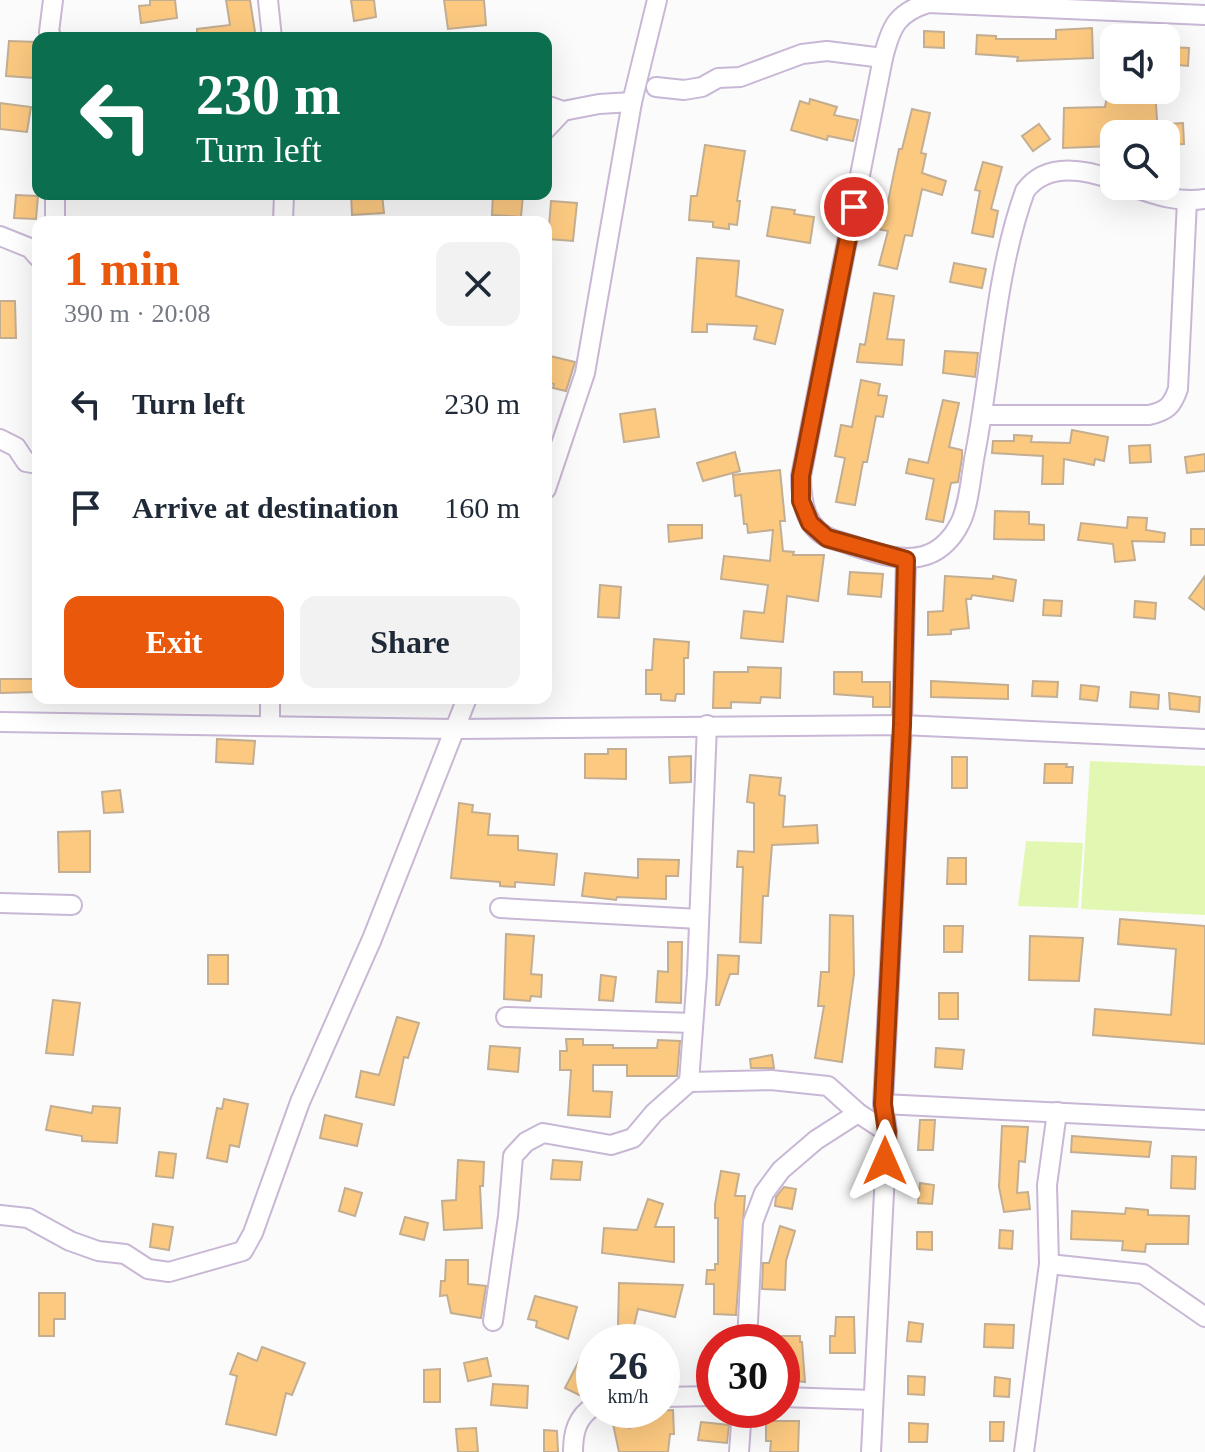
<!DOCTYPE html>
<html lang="en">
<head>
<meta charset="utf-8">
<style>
  :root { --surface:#fff; --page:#f2f2f3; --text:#1f2937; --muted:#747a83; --accent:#ea580c }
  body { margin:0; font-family:"Times New Roman",serif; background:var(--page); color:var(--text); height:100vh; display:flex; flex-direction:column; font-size:30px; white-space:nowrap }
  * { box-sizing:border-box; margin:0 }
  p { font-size:26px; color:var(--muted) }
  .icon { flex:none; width:44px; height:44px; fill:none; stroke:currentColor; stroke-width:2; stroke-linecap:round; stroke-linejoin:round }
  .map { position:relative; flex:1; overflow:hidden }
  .details { position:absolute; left:32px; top:216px; width:520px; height:488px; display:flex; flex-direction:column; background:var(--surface); border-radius:16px; box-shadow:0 8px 32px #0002 }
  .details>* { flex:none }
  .guide { position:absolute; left:32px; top:32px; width:520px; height:168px; border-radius:16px; box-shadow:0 8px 32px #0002; background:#0b6e4f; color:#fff; overflow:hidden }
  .fabs { position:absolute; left:1100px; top:24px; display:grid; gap:16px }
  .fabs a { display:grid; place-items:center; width:80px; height:80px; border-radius:16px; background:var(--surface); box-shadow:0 8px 32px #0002; font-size:40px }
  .speed { position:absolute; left:576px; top:1324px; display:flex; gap:16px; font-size:40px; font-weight:700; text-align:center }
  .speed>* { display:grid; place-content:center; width:104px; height:104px; border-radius:50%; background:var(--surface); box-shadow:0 8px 32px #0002; line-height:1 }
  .speed small { font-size:20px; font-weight:400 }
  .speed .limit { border:12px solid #d22; background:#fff; color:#111 }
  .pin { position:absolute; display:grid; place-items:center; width:68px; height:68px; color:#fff; margin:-34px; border:4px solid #fff; border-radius:50%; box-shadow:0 2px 8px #0007 }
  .me { position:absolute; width:88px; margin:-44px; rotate:0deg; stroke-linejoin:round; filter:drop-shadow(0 0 6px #0008) }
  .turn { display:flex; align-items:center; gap:28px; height:168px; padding:0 32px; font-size:36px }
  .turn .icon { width:104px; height:104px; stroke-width:2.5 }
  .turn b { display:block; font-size:56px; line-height:68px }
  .round { display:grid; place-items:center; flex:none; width:84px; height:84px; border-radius:16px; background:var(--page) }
  .headline { display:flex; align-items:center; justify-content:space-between; height:136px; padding:0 32px }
  h1 { font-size:48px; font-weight:600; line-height:60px; color:var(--accent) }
  .cta { display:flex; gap:16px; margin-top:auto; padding:16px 32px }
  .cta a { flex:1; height:92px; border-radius:16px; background:var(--accent); color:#fff; font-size:32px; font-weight:600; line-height:92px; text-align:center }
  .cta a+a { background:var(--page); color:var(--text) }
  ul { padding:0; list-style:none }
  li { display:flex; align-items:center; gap:24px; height:104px; padding:0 32px }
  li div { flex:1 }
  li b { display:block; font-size:30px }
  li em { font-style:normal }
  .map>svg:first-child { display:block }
  .green { fill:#e2f8b2 }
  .building { fill:#fcc981; stroke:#c3ae92; stroke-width:2 }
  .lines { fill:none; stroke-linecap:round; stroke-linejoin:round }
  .minor-casing { stroke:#c8b7d5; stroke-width:22 }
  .minor { stroke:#fff; stroke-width:18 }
  .route-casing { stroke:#983908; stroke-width:20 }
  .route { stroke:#ea580c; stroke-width:14 }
</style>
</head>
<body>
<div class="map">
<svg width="1205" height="1452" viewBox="0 0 1205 1452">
  <rect width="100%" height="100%" fill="#fbfbfb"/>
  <!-- green -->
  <g class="green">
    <path d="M1090,761L1205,766V915L1081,909Z"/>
    <path d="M1026,841L1083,843L1078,908L1018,906Z"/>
  </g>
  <!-- building -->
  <g class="building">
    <path d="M150,0H175L177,18L141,23L139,6L150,5Z"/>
    <path d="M226,0H250L256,38H197V29L230,25Z"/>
    <path d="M351,0H374L376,17L354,21Z"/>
    <path d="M444,0H484L486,25L448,29Z"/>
    <path d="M1092,28L1093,58L1017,61L1018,57L976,54L977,35L996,36V39H1056V30Z"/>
    <path d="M924,31L944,32V48L924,47Z"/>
    <path d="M9,41L37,42L34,78L6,76Z"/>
    <path d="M1169,47L1189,48L1188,66L1168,64Z"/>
    <path d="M1108,90H1155L1158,134H1114V146L1063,148L1064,108L1105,107Z"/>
    <path d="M810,99L837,107L834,115L858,120L853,141L828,136L827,140L791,130L800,101L809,104Z"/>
    <path d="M0,103L31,107L27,132L0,129Z"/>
    <path d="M912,109L930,113L921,153L926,154L922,173L946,181L942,195L922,189L912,236L905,235L897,269L879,265L888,231L877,229L880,215L885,216L899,149H902Z"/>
    <path d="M1183,123L1184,144L1166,145V124Z"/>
    <path d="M1039,124L1050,139L1033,151L1022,136Z"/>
    <path d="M705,145L745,151L737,201H740L737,225L729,224V229L713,227V222L689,220L691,196H697Z"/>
    <path d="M983,162L1002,167L991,209L998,211L993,237L972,233L980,191L975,190Z"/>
    <path d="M351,194H382L384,213L352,215Z"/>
    <path d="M493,194H523L521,217L492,215Z"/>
    <path d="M16,195L38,196L36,219L14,218Z"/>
    <path d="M551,201L577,203L573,241L548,239Z"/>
    <path d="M772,207L795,210L794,214L814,217L810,243L767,236Z"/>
    <path d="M697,258L739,261L736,296L783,310L775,344L754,339L757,326L707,324V332H692Z"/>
    <path d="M954,263L986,269L982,288L950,282Z"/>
    <path d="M874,293L894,296L887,339L904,340L902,365L857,362L860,344L865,345Z"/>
    <path d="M0,301H15L16,338H0Z"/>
    <path d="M945,351L978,353L975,377L943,373Z"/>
    <path d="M546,355L575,362L566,391L553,388L554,384L546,382Z"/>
    <path d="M861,380L880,384L878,395L887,396L883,417L876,416L867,462H863L855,505L836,502L845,458L835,456L841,425L852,427Z"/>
    <path d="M943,400L959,403L949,447L962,450V458L958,482L951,483L943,522L926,519L934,479L906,473L909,459L928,463Z"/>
    <path d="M655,409L659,437L624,442L620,414Z"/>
    <path d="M1072,430L1108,437L1104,461L1095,459L1094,465L1064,459L1063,484H1042L1043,456L992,453L993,441H1014V435L1032,436L1031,442L1070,443Z"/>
    <path d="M1150,445L1151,462L1130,463L1129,446Z"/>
    <path d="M735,452L740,471L703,481L697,463Z"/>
    <path d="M1205,454V471L1187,473L1185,457Z"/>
    <path d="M780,470L785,521H780L783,551L794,552L793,555H824L818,601L787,596L783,642L741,638L744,611L764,613L768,585L721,579L724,556L770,561L773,530L748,533L747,524H744L741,495L735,496L733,475Z"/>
    <path d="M995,511L1029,512V524L1044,525V540L994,539Z"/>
    <path d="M1128,517L1147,518L1146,530L1165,533L1164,542L1132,541L1135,560L1115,562L1113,544L1078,540L1081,523L1127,528Z"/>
    <path d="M668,525H702V538L669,542Z"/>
    <rect x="1191" y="529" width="14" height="16"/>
    <path d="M850,572L883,574L881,597L848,594Z"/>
    <path d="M945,576L993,579V576L1016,580L1013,601L972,595L971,599H966L969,628L951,630V634L928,635V612L943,611Z"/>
    <path d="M1205,576V610L1189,598Z"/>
    <path d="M600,585L621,587L619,618L598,617Z"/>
    <path d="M1044,600L1062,601L1061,616L1043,615Z"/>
    <path d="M1135,601L1156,603L1155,619L1134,617Z"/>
    <path d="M654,639L689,642L688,658H684V694H676L675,701L661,700V694H646V670H652Z"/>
    <path d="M748,667L781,668L780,698L761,697L760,703L731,702V708H713L714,672H748Z"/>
    <path d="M834,672H862V682H890V707H873V697L834,694Z"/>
    <path d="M0,679H38V692L0,693Z"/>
    <path d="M931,681L1008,685V699L931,697Z"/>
    <path d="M1033,681L1058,682L1057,697L1032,696Z"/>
    <path d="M1081,685L1099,687L1097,701L1080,699Z"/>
    <path d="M1131,692L1159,695L1158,709L1130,707Z"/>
    <path d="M1169,693L1200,697L1199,712L1170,709Z"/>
    <path d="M217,739L255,741L253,764L216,762Z"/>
    <path d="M608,749H626V779L585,778V754H608Z"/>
    <path d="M691,756V782L670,783L669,757Z"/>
    <rect x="952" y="757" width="15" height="31"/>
    <path d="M1045,764H1067L1066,767H1073L1072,783H1044Z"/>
    <path d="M750,775L781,778L779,795L785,796L783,827L817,825L818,843L772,845L768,896H763L761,943L740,942L743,867H737L738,851L754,852V803L747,802Z"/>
    <path d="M120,790L123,812L104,813L102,792Z"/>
    <path d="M459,803L473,805L472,812L490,814L488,835L518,836V850L557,854L554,885L515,882V887L500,886V882L451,878Z"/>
    <path d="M90,831V872H59L58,832Z"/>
    <path d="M948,858H966V884H947Z"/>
    <path d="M638,859L679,860L678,876H666V899L617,897L616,900L582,896L585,873L638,878Z"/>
    <path d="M830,915L853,916L854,974L842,1062L815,1058L824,1006H818L821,972H829Z"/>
    <path d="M1120,919L1205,926V1044L1093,1035L1095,1009L1171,1015L1176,949L1118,944Z"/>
    <path d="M944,926H963L962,952H944Z"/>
    <path d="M506,934L534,936L531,974L542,975L541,997L531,996L530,1001L504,999Z"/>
    <path d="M1030,936L1083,938L1079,981L1029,980Z"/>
    <path d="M668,942H682L681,1003L656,1002L658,971L668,972Z"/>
    <rect x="208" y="955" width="20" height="29"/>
    <path d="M718,955L739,956L738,974H730L719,1005H716Z"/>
    <path d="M601,975L616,977L613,1001L599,1000Z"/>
    <rect x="939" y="993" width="19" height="26"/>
    <path d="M53,1000L80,1003L73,1055L46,1053Z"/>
    <path d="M397,1017L419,1023L408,1058L404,1057L394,1105L356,1097L361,1071L379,1075Z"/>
    <path d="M566,1039H583V1045H613V1048H657L658,1040L680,1041L677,1076H627V1065H593V1091L612,1092L610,1117L568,1115L571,1070H560V1051H567Z"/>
    <path d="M490,1046L520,1048L518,1072L488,1069Z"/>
    <path d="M936,1048L964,1050L962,1069L935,1067Z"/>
    <path d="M772,1055L774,1068H751L750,1059Z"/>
    <path d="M224,1099L248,1104L239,1147L230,1145L227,1162L207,1158L217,1108L222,1109Z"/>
    <path d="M51,1106L92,1113L93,1106L120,1108L117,1143L82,1141V1136L46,1130Z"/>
    <path d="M325,1115L362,1124L357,1146L320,1138Z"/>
    <path d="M920,1120H935L933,1150H918Z"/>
    <path d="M1002,1126L1028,1127L1025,1162L1019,1161L1017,1193L1028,1192L1030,1209L1004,1212L999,1187Z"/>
    <path d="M1072,1136L1151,1142L1149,1157L1071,1152Z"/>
    <path d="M159,1152L176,1154L173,1178L156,1176Z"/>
    <path d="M1172,1156L1196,1157L1195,1189L1171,1188Z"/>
    <path d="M458,1160L484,1162L483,1186H480L482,1228L444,1230L442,1201L456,1200Z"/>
    <path d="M553,1160L582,1162L580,1180L551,1179Z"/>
    <path d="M721,1171L739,1174L735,1196H745L736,1315L714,1314V1284H706L707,1270H715V1264H718V1218H715V1204Z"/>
    <path d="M920,1183L934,1185L932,1204L918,1203Z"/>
    <path d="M784,1187L796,1189L792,1209L775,1206L776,1197Z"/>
    <path d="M345,1188L362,1193L355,1216L339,1211Z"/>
    <path d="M648,1199L663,1204L655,1227H674V1262L602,1253L604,1228L637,1230Z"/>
    <path d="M1126,1208L1148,1210V1215L1189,1216L1188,1244H1146L1145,1252L1122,1250L1123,1241L1071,1239L1072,1211L1125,1214Z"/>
    <path d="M405,1217L428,1223L424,1240L400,1234Z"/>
    <path d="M153,1224L173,1227L169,1250L150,1247Z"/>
    <path d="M780,1226L795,1231L786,1261L785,1290L762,1289L763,1263H769Z"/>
    <path d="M1000,1230L1013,1231L1012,1249L999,1248Z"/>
    <path d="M917,1232H932V1250L917,1249Z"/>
    <path d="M446,1260H468V1284L486,1286L481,1318L451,1313L447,1295L440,1296L441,1281H445Z"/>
    <path d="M619,1283L683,1285L675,1317L638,1309L633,1330L618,1325Z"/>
    <path d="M39,1293H65V1319H54V1336H39Z"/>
    <path d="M535,1296L577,1307L568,1339L536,1327L537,1321L528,1319Z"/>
    <path d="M836,1317H854L855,1353H830V1336H835Z"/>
    <path d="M909,1322L923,1324L921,1342L907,1341Z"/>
    <path d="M985,1324L1014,1325L1013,1348L984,1347Z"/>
    <path d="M782,1336H800V1342H802L805,1382L782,1379Z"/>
    <path d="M262,1347L305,1363L292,1395L286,1393L276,1435L226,1424L237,1376L230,1374L238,1353L257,1361Z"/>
    <path d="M594,1356V1379L585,1398L565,1388L581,1357Z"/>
    <path d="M487,1358L491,1376L468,1381L464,1363Z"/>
    <path d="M440,1369V1402H424V1370Z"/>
    <path d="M908,1376L925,1377L924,1395L908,1394Z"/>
    <path d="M995,1377L1010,1379L1009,1397L994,1396Z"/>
    <path d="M493,1384L528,1386L527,1408L491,1405Z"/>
    <path d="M673,1410L674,1434H670L668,1452H619L613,1424L630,1428L629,1417L646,1416V1411Z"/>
    <path d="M766,1421H799L798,1452H770L771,1441H766Z"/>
    <path d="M701,1422L729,1425L727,1443L698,1440Z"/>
    <path d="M990,1422H1004L1003,1441H990Z"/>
    <path d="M909,1423L928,1424L927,1442H909Z"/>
    <path d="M476,1428L478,1452H458L456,1429Z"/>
    <path d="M544,1430L557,1431L558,1452H544Z"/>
  </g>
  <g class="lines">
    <!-- minor casing -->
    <g class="minor-casing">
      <g id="minor">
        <path d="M268,0L272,38"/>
        <path d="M52,38L49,32L53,0"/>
        <path d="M656,87L684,90L702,87L718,78L740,77L802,54L827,51L883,58"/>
        <path d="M546,105L563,111L599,104L632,102"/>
        <path d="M546,129L563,111"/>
        <path d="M1114,180C1084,169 1046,162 1025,191C995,274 992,367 975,454C971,474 969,508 959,525C953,537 942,549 929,554C900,566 864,548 835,540C806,532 801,503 801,476L883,58C891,26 897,13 928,3L1205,15"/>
        <path d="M1130,186C1156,195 1178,203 1205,199"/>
        <path d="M55,194V222"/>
        <path d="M283,222L284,194"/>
        <path d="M0,236L30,248L38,257"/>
        <path d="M984,415H1149C1167,411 1172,406 1178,389L1187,201"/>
        <path d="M0,439L16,447L26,462L38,464"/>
        <path d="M546,489L585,373L632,102L657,0"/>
        <path d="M0,722L456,729L902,725L1205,739"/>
        <path d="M707,725L697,974L689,1082L771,1080L828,1086L858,1113L887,1132"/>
        <path d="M270,726V698"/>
        <path d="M0,903L72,905"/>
        <path d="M500,908L699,919"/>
        <path d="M506,1017L693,1023"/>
        <path d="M883,1104L1205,1120"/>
        <path d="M0,1215L28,1218L70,1241L98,1251L125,1254L148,1269L169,1272L243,1251L253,1233L300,1102L372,939L467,698"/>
        <path d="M1049,1264L1143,1274L1205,1317"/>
        <path d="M493,1321L508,1216L513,1156L526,1142L543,1133L611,1145L633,1138L654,1113L689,1082"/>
        <path d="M747,1342L753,1222L764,1193L781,1170L816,1140L858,1113"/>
        <path d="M662,1397L714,1396"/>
        <path d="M782,1397L873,1400"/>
        <path d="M573,1452C573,1432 577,1417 594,1406"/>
        <path d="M739,1452L742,1410"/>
        <path d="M871,1452L887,1132L883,1104L902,725L906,560"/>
        <path d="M1024,1452L1049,1264L1047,1185L1057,1112"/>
      </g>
    </g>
    <!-- minor -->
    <use href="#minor" class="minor"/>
  </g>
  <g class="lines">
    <!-- route casing -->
    <g class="route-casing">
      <path id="route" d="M854,207L801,476V501L810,523L827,538L906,560L902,725L883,1104L887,1132L885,1161"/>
    </g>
    <!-- route -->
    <use href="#route" class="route"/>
  </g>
</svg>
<div class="fabs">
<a><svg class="icon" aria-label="sound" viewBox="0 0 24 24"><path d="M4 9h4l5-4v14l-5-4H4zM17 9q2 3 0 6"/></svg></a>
<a><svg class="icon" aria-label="search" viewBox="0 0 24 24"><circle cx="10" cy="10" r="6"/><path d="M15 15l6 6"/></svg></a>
</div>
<div class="speed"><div>26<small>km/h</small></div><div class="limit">30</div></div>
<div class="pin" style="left:854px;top:207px;background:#d93025"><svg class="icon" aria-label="arrive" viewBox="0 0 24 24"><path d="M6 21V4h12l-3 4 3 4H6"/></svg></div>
<svg class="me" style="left:885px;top:1161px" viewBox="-20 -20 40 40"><path d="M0-17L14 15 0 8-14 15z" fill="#ea580c" stroke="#fff" stroke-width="4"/></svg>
<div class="guide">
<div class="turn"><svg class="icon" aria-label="left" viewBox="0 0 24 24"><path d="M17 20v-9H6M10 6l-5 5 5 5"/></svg><div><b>230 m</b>Turn left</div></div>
</div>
<section class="details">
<div class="headline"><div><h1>1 min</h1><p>390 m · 20:08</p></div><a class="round"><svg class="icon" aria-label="close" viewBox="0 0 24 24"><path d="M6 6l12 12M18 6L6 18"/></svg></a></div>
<ul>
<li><svg class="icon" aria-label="left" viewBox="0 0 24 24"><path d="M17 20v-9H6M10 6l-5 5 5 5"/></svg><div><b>Turn left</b></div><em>230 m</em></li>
<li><svg class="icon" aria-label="arrive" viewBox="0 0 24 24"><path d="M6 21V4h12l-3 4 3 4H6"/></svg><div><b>Arrive at destination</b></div><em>160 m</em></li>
</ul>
<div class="cta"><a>Exit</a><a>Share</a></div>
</section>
</div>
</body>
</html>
